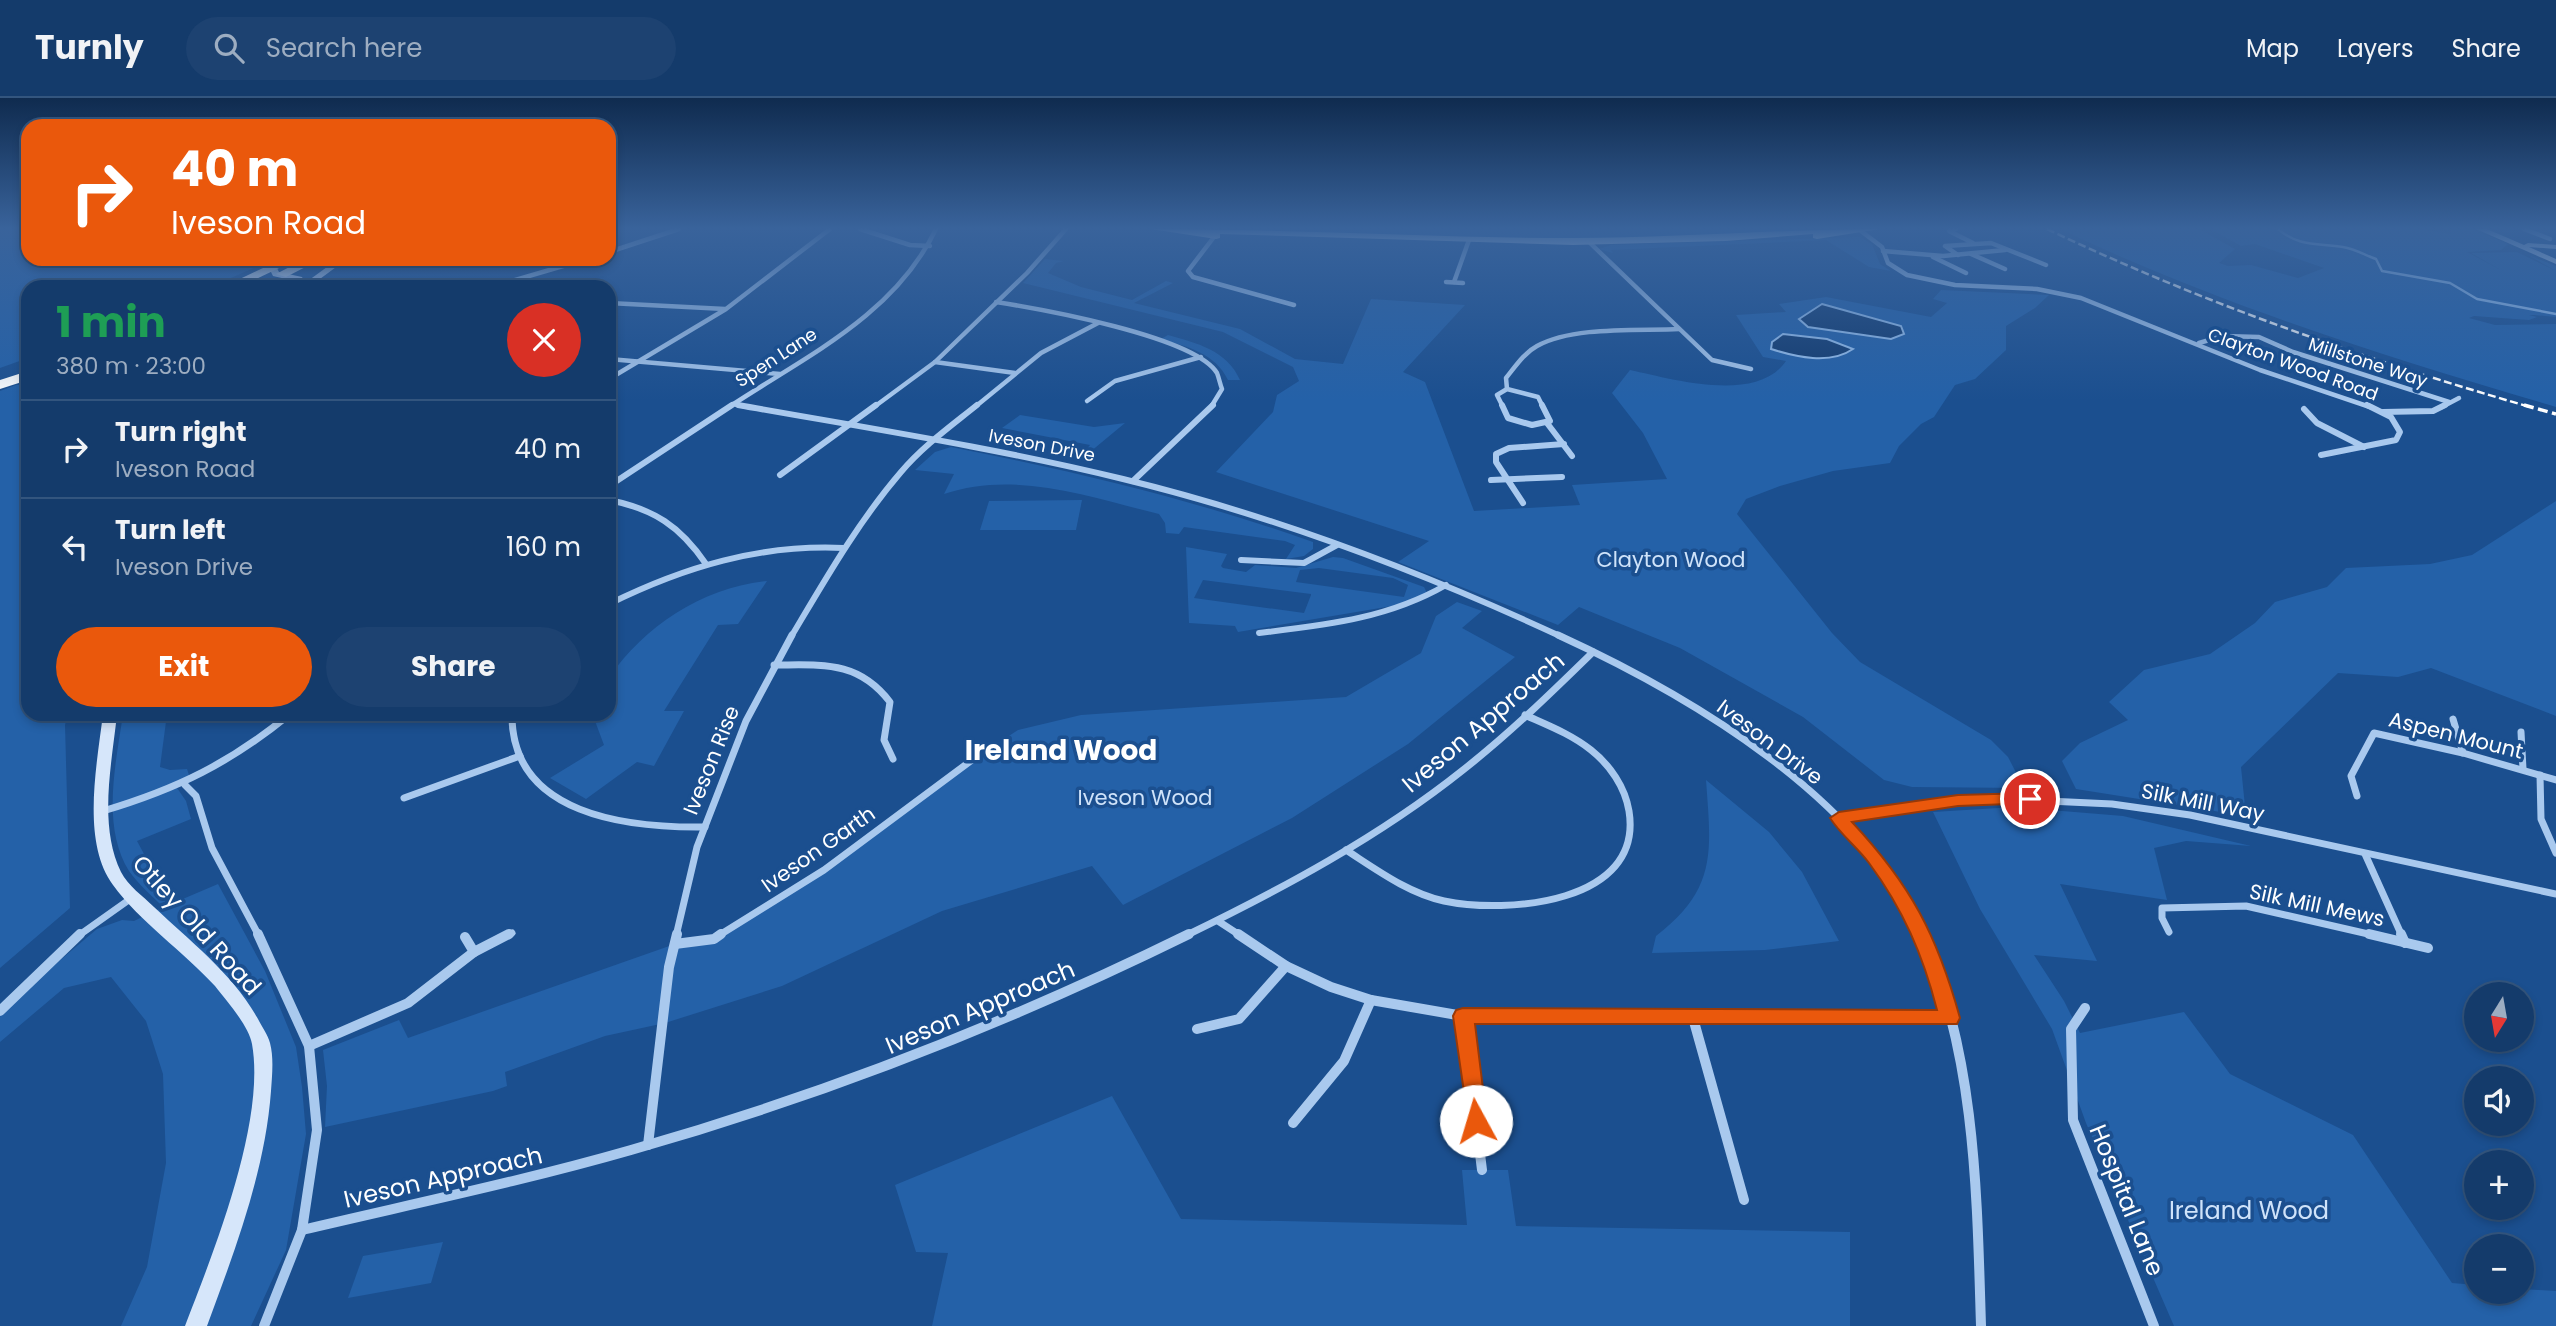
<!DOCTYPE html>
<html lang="en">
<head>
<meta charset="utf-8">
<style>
  :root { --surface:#143b6b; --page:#1d4271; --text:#f1f3f6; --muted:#9dadc1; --line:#33557e; --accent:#ea580c }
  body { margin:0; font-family:Poppins,sans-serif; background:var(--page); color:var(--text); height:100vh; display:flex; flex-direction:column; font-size:26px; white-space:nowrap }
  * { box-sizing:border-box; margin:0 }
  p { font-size:23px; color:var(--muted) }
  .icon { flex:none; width:38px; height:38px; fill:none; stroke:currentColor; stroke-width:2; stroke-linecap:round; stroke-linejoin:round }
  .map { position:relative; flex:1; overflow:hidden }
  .side { position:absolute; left:21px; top:182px; width:595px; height:441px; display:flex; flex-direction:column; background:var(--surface); border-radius:21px; box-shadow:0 4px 10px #0003,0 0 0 2px var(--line) }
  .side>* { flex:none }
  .top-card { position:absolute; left:21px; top:21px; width:595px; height:147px; border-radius:21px; box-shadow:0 4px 10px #0003,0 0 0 2px var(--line); background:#ea580c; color:#fff; overflow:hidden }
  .needle { width:46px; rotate:191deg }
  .tools { position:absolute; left:2464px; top:884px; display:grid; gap:14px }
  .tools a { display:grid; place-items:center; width:70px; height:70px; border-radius:50%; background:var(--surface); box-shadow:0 4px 10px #0003,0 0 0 2px var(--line); font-size:35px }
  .pin { position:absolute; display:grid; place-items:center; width:60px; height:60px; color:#fff; margin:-30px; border:4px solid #fff; border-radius:50%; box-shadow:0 2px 7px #0007 }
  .me { position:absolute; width:77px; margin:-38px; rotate:354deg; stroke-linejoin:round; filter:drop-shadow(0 0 5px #0008) }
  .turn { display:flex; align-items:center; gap:24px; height:147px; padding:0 35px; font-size:32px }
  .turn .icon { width:91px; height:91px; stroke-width:2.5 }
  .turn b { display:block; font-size:49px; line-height:60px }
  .round { display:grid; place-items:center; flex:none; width:74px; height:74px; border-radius:37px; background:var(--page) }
  .head { display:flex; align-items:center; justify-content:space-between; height:119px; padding:0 35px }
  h1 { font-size:42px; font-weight:700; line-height:52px; color:#1e9e55 }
  .cta { display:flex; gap:14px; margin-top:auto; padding:14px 35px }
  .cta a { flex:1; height:80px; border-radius:42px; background:var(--accent); color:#fff; font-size:28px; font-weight:700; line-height:80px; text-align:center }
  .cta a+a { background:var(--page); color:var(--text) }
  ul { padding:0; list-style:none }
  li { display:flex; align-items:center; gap:21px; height:98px; padding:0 35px; border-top:2px solid var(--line) }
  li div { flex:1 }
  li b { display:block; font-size:26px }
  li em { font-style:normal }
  header { display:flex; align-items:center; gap:42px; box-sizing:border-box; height:98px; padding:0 35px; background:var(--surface); border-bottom:2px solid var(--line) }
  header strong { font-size:33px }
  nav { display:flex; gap:38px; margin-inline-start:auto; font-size:24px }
  .search { width:490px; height:63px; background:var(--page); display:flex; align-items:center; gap:18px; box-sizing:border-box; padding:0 24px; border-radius:38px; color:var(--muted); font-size:26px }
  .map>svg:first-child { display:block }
  .green { fill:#2461a8; fill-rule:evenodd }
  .water { fill:#123a6d; stroke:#9cc4f0; stroke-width:2 }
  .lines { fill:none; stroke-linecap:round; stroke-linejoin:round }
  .stream { stroke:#9cc4f0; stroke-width:2.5 }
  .street-far3 { stroke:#a9c9ee; stroke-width:4.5 }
  .street-far2 { stroke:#a9c9ee; stroke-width:6 }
  .street-far1 { stroke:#a9c9ee; stroke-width:7 }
  .street { stroke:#a9c9ee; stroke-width:10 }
  .secondary { fill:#d6e6fa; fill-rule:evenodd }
  .highway { fill:#fff; fill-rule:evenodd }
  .rail-far1 { stroke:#fff; stroke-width:2.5; stroke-dasharray:8 3.5; stroke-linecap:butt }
  .rail { stroke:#fff; stroke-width:3.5; stroke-dasharray:10 4.5; stroke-linecap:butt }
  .route { fill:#ea580c; stroke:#983908; stroke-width:2 }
  .labels { text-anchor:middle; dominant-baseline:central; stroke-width:7; stroke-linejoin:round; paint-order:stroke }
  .far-street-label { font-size:18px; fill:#fff; stroke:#1b4f8f }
  .park-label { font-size:21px; fill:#cfe3fa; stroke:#1b4f8f }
  .street-label { font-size:21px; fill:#fff; stroke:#1b4f8f }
  .near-street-label { font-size:24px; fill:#fff; stroke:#1b4f8f }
  .near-park-label { font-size:24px; fill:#cfe3fa; stroke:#1b4f8f }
  .district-label { font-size:28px; font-weight:bold; fill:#fff; stroke:#1b4f8f }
</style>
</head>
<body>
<header>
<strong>Turnly</strong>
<div class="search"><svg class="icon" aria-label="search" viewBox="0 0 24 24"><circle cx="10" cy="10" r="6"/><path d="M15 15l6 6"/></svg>Search here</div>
<nav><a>Map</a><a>Layers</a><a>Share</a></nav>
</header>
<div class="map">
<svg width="2556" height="1228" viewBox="0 0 2556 1228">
  <rect width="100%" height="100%" fill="#1b4f8f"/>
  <!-- green -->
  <g class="green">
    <path d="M0,131H28V161H255L265,165L210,189H28V260L0,270Z"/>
    <path d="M1375,131H1812C1662,145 1512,140 1362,136L1357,133Z"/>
    <path d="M2060,131H2199L2235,151L2219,165L2228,168L2251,167L2298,180L2324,170L2255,146L2241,148L2210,131H2419L2450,136L2451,132L2472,131L2508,146L2501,152L2467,154L2499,171L2471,155L2517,154L2554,172L2528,157L2556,168V219L2533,217H2529L2537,219L2529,222L2474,218L2469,220L2495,227L2556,226V309C2387,259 2220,207 2060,131Z"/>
    <path d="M1860,139L1872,146L1880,166L1891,173L1869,169L1826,142L1611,152L1613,155L1599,151L1611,147Z"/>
    <path d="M1045,161L1064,163L1056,165L1048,175L1081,189L1132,202L1166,183L1173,185L1134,205L1240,231L1295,261L1343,266L1371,201L1465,207L1403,274L1425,284L1474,413L1580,407L1572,387L1667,381L1643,335L1612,295L1630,272C1672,281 1757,306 1786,263L1763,259L1736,217L1786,214L1779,206L1826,199L1931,219L1947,205L1933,201L1941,192L2049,197L2035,210L2006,228V252L1975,281L1955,287L1934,319L1921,326L1899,348L1890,365L1833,373L1780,388L1746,401L1737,416L1832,535L1860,564L1991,642L2008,659L2024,690L1912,689L1884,682L1803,619L1680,550L1579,509L1558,527L1398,464L1429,443L1216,374L1273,314L1277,297L1299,283L1293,269L1223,234L1023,185ZM1865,217L1901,228L1904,236L1890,241L1808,229ZM1783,236L1845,246L1824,260L1788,256Z"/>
    <path d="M1168,237C1196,245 1227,252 1240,282H1228C1215,255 1188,249 1161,241Z"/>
    <path d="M16,287H28V616H68L65,627L70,810L0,870V293Z"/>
    <path d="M1020,317L1094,329L1125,325L1090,354L1085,353L1090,347L1002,330Z"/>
    <path d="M951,349C1074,373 1195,402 1313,444V451L1304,458L1286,461L1295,447L1285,443L1184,429L1179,436L1166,435L1165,425L1159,416C1089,399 1015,372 944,396L954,376L915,372L935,354Z"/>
    <path d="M1082,402L1076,432H980L989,403Z"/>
    <path d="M2556,403V618L2431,570L2398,579L2338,575L2241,669L2246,718L2076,691L2062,663L2080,645L2128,622L2109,604L2144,572L2210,556L2255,525L2275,504L2327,489L2346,470L2430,466L2472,457Z"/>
    <path d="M1186,449L1227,456L1221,468L1223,470L1246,474L1255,467L1296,470L1333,459L1343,460L1424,489L1426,493L1425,498L1404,506L1238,534L1235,528L1189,525ZM1319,470L1393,480L1408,487L1404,499L1296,484L1300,472ZM1203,482L1311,496V497L1304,515L1194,500Z"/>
    <path d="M767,483L738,526L718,527L664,613H684L654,668L637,664L586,701L550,680L604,647L595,623L596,616H609V580C645,527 703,490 767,483Z"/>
    <path d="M1457,504L1482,513L1462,530L1515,559L1408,646L1292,720L1123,807L1092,768L942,813L782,888L665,925L605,938L505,974L507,988L493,993L325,1029L327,988L323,952L399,922L408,940L675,846L714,841L824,772L972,662L1018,632L1081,617L1346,599L1421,555L1436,518Z"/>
    <path d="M123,616H167L160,669L170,672L187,671L190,680L175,687L186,703L191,721L137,743L171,806L218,786L265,873L296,949L302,989L306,1036L286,1152L251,1228H121L147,1169L166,1065L163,976L146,923L111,879L64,890L0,944V913L97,831L122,822L134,823L163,809C152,798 138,786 129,773C101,728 116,665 123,616Z"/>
    <path d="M1706,682L1769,734L1802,774L1839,843L1765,852L1652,855L1656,838C1718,791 1711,752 1706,682Z"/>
    <path d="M2015,709L2123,718L2251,748L2186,743L2154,750L2167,802L2060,786L2097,863L2034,857L2064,903L2080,935L2184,914L2230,976L2353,1037L2452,1185L2476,1187V1194H2522V1191L2556,1193V1228H2174L2086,1025L2052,931L1980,811L1933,714Z"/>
    <path d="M1112,998L1181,1121L1467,1127L1462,1072H1508L1516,1128L1850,1134V1228H932L948,1155L916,1154L895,1087Z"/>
    <path d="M443,1144L431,1185L348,1200L363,1158Z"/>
  </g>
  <!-- water -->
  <g class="water">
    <path d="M1822,206L1901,228L1904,236L1891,241L1808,229L1799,221Z"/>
    <path d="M1783,236L1827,241L1853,251C1830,267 1796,259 1771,251L1772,244Z"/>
  </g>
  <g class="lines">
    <!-- stream -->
    <path class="stream" d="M2278,131C2299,149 2317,145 2343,149C2355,151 2365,157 2376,161L2382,173L2450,185L2477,201L2556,216"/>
    <!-- street-far3 -->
    <g class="street-far3">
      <path d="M860,131L910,147L930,148"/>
      <path d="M1956,131L1949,133L1973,145"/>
      <path d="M2524,131L2550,141"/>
      <path d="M1861,133L1882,149L1888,165L1907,177L1955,187L2037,191L2081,200L2260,272L2370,309"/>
      <path d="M1217,135L1188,173L1193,179L1294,207"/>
      <path d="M1589,144L1712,262L1751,271"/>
      <path d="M1883,153L1943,158L2005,152"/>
      <path d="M609,154L679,131"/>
      <path d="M1971,156L2005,171"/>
      <path d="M1958,157L1945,148L1991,145L2046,167"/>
      <path d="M1933,159L1966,175"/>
      <path d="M1446,184L1463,185"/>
      <path d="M1454,184L1469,142"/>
      <path d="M491,189L587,161"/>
      <path d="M996,204C1040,211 1194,238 1217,275C1219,280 1220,286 1222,291L1211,309"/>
      <path d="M609,205L725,211"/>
      <path d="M2199,245L2223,238L2259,239L2293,254L2449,304"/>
      <path d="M609,261L780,276"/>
      <path d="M935,264L1015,275"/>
      <path d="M609,281L726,211L830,131"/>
      <path d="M1507,291L1506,280C1515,269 1524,255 1537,248C1573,228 1638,233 1679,231"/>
      <path d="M1087,303L1115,283L1201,259"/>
      <path d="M733,306L748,309"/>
      <path d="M729,309C806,258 894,218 936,131"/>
      <path d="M874,309L935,264L1027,175L1066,131"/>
      <path d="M975,309L1041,255L1098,225"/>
      <path d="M1503,309L1497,297L1507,291L1538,299L1543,309"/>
      <path d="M2442,309L2459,300"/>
    </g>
    <!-- street-far2 -->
    <g class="street-far2">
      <path d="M738,307C867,330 996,350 1123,381C1271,417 1424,475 1562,539"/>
      <path d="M1502,307L1508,320L1532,327L1550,323L1542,307"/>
      <path d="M2304,311L2317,325L2364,349"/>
      <path d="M2383,314L2433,313L2445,307"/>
      <path d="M1547,325L1572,358"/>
      <path d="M2321,357L2396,342L2400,334L2391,319L2367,307"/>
      <path d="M780,377L876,307"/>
      <path d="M1491,382L1562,379"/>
      <path d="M1133,383L1213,307"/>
      <path d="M609,388L732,307"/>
      <path d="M609,402C654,411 680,428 706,466"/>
      <path d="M1523,405L1496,364V356L1509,350L1564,346"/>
      <path d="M1241,462L1304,465L1337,447"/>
      <path d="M609,506C684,469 760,446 844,450"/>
      <path d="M1259,535C1325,527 1387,521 1446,487"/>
      <path d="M791,539C825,482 858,424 901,374C923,348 951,328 977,307"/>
    </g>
    <!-- street-far1 -->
    <g class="street-far1">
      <path d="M1558,537C1693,599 1861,699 1923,838"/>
      <path d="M774,567C822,567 858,562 890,604L884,642L893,661"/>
      <path d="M512,616C511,718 629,730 705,729"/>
      <path d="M2453,621L2463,655"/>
      <path d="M2521,634L2523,671"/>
      <path d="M2540,677L2541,721L2556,755"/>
      <path d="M185,687L196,698L212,750L259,838"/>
      <path d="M2357,698L2351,678L2374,635L2463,655L2556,682"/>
      <path d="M404,700L520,658"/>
      <path d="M103,713C177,691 230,665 290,616"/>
      <path d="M1839,720L1987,700L2112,706L2190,717L2556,796"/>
      <path d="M1346,752C1377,772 1408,795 1444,803C1506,816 1644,806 1629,713C1625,689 1610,667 1591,652C1571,636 1547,627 1525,617"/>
      <path d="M2365,756L2402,838"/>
      <path d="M1218,823L1241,838"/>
      <path d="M2169,834L2162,820V810L2246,808L2377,838"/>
      <path d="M78,838L133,799"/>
      <path d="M506,838L512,835"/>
      <path d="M676,838L697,749L746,623L792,537"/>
      <path d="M718,838L824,772L972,662"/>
      <path d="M1185,838C1282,791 1379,739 1463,672C1509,636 1551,595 1593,554"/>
    </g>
    <!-- street -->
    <g class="street">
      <path d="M258,836L309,948L317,1032L302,1132L264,1228"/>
      <path d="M1238,836L1286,868L1331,889L1371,902L1463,918L1949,920"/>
      <path d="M1922,836C1976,956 1977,1099 1981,1228"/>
      <path d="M2369,836L2428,850"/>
      <path d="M2401,836L2405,845"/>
      <path d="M675,846L714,841L721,836"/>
      <path d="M474,854L509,836"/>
      <path d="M2085,910L2071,931L2073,1022L2154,1228"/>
      <path d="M0,913L80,836"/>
      <path d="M1463,918L1482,1072"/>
      <path d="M1693,920L1744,1102"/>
      <path d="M1197,931L1239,921L1286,868"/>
      <path d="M309,948L408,905L474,854L465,839"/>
      <path d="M1293,1025L1344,963L1371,902"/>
      <path d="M648,1047L669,869L677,836"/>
      <path d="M302,1132C412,1106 523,1083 631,1052C824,997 1010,924 1189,836"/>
    </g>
    <!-- secondary -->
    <g class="secondary">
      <path d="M2476,131H2487L2524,147L2528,145L2556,147V151L2529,149L2556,161V166Z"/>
      <path d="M338,161H347L309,189H298L295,183L273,178L269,170L276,168L279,174L302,179L305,185Z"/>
      <path d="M103,616H117C112,665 98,727 121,774C128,788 143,798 154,809C191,844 233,876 258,921C262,929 268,937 270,945C274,960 272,978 271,993C265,1074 235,1152 207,1228H185C213,1155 266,1024 252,946C249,928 226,902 215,888C184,854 139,823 113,787C81,744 97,666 103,616Z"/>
    </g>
    <!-- highway -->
    <g class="highway">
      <path d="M1151,131C1289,131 1433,140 1574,140C1677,140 1781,131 1880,131L1817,141L1813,140V136L1726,143L1573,147L1220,136V140L1216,141Z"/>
      <path d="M282,161H298L239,189H223Z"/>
      <path d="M305,161H321L286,179L276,176Z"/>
      <path d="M28,273V282L0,291V282Z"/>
    </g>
    <!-- rail-far1 -->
    <path class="rail-far1" d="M2047,131C2203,205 2364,261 2530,309"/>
    <!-- rail -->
    <path class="rail" d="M2524,307L2556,316"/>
  </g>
  <!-- sky -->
  <linearGradient id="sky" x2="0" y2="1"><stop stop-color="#0f2b4f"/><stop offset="0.43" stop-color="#39639b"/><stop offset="1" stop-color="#39639b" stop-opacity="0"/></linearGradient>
  <rect width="2556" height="303" fill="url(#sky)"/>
  <!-- route -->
  <path class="route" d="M2030,695L2039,701L2036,705L1958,708L1852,724C1911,787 1937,837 1960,920L1957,926H1475L1487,1023L1484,1029L1476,1032L1469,1029L1453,918L1456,912L1463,910L1937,912C1923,857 1903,811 1869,765C1857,749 1841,737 1830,720L1839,714L1958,697Z"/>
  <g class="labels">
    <!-- far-street labels -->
    <g class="far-street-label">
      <text transform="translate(776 259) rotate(-33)">Spen Lane</text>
      <text transform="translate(2368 264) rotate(18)">Millstone Way</text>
      <text transform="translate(2293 266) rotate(20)">Clayton Wood Road</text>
      <text transform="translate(1042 347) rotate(11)">Iveson Drive</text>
    </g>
    <!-- park labels -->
    <g class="park-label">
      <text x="1671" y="461">Clayton Wood</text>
      <text x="1145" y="699">Iveson Wood</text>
    </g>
    <!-- street labels -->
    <g class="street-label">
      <text transform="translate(2456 637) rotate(14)">Aspen Mount</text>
      <text transform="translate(1770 644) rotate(37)">Iveson Drive</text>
      <text transform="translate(711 662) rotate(-68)">Iveson Rise</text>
      <text transform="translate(2203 704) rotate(11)">Silk Mill Way</text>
      <text transform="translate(818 751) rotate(-35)">Iveson Garth</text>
      <text transform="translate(2317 807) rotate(12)">Silk Mill Mews</text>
    </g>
    <!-- near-street labels -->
    <g class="near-street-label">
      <text transform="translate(1483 624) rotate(-40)">Iveson Approach</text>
      <text transform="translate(197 827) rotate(48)">Otley Old Road</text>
      <text transform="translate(980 909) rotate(-23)">Iveson Approach</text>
      <text transform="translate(443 1079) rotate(-13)">Iveson Approach</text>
      <text transform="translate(2127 1102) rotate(68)">Hospital Lane</text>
    </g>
    <!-- near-park labels -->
    <g class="near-park-label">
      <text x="2249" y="1112">Ireland Wood</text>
    </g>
    <!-- district labels -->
    <g class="district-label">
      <text x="1061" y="652">Ireland Wood</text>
    </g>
  </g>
</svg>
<div class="tools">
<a><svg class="needle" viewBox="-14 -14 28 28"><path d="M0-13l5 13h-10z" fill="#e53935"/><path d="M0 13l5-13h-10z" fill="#9dadc1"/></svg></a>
<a><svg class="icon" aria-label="sound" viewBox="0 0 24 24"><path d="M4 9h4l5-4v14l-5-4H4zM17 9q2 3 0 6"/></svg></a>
<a>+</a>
<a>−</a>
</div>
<div class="pin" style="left:2030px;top:701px;background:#d93025"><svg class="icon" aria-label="arrive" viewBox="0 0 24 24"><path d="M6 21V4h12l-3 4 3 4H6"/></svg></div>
<svg class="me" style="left:1476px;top:1023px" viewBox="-20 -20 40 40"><circle r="19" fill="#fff"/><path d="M0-13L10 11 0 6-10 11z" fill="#ea580c"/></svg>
<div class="top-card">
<div class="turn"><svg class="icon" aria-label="right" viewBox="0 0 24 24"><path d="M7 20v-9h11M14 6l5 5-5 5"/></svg><div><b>40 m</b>Iveson Road</div></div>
</div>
<section class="side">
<div class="head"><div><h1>1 min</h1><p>380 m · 23:00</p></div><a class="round" style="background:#d93025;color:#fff"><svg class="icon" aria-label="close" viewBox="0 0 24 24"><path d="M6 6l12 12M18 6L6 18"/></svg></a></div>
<ul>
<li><svg class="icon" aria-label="right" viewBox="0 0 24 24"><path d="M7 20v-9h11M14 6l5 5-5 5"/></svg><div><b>Turn right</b><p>Iveson Road</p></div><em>40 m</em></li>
<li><svg class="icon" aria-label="left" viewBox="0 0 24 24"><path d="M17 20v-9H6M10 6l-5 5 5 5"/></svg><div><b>Turn left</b><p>Iveson Drive</p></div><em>160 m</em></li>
</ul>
<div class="cta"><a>Exit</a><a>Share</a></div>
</section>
</div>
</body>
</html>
